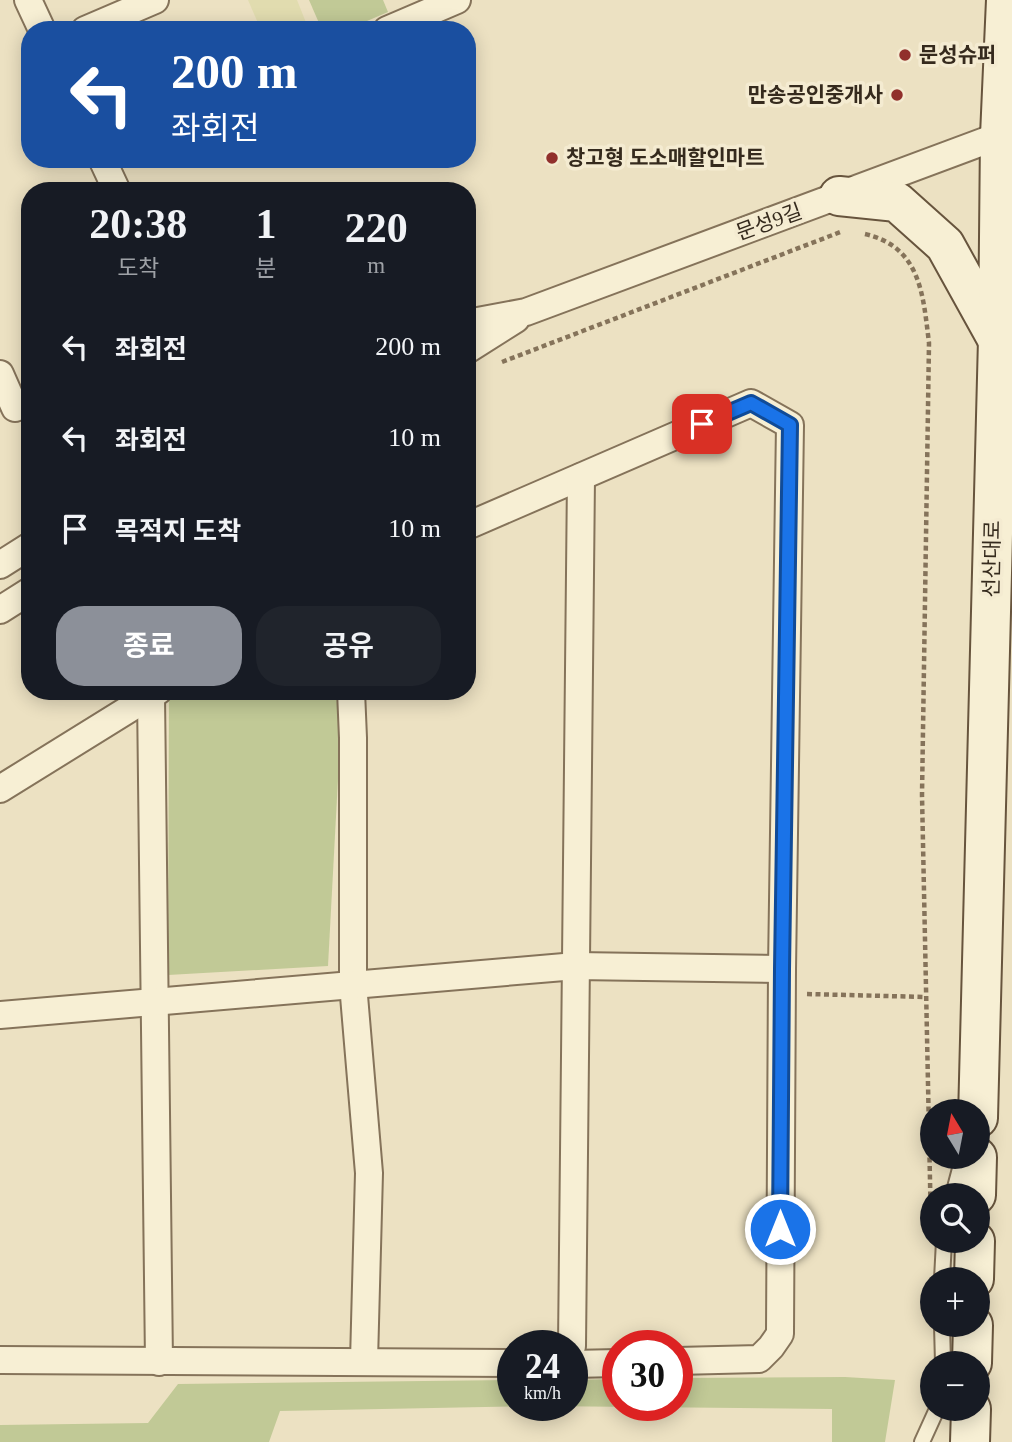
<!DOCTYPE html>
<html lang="ko">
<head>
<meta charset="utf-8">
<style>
  :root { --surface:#171b24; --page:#20242c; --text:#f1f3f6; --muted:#9ea1a6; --accent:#8c9099 }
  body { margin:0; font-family:"Times New Roman","Noto Sans KR",serif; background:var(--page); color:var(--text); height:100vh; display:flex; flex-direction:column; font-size:26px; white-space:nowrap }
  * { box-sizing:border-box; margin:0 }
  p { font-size:23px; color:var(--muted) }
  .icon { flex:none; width:38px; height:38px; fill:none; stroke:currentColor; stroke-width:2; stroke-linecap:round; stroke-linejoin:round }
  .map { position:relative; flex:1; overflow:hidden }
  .panel { position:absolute; left:21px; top:182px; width:455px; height:518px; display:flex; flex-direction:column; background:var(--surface); border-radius:28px; box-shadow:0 4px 18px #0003 }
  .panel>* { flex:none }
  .hud { position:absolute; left:21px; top:21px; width:455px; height:147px; border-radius:28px; box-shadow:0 4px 18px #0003; background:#1a4fa0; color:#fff; overflow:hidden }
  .needle { width:46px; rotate:350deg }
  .fabs { position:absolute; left:920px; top:1099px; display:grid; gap:14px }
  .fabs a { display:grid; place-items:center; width:70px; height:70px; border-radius:50%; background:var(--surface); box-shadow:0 4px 18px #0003; font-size:35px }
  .speed { position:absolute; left:497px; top:1330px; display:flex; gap:14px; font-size:35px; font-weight:700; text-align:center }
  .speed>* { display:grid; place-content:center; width:91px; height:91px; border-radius:50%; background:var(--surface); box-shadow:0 4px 18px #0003; line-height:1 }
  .speed small { font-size:18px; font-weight:400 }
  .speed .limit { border:10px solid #d22; background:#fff; color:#111 }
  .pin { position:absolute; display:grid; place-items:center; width:60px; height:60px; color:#fff; margin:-30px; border-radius:14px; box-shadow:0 4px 10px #0006 }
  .me { position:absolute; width:77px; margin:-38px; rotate:0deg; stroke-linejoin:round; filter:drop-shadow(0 0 5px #0008) }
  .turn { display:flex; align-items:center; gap:24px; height:147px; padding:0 35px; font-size:32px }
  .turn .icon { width:91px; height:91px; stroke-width:2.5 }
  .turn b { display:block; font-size:49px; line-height:60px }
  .eta { display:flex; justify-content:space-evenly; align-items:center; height:119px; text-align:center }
  .eta b { font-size:42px; font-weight:700; line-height:49px }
  .action { display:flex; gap:14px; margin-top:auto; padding:14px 35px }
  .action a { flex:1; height:80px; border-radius:28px; background:var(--accent); color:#fff; font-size:28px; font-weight:700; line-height:80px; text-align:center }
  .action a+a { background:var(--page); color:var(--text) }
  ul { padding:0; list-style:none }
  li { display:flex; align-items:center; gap:21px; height:91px; padding:0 35px }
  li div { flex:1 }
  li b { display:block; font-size:26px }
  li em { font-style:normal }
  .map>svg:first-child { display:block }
  .farmland { fill:#e1dcaf }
  .green { fill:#c1c996 }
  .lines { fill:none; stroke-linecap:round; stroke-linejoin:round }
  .service-casing { stroke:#85735a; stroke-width:18 }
  .minor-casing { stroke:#85735a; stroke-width:30 }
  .secondary-casing { stroke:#67543d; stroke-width:42 }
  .path { stroke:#85735a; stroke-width:4.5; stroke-dasharray:5 3.5; stroke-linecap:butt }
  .service { stroke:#f7efd4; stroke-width:14 }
  .minor { stroke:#f7efd4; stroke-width:26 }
  .secondary { stroke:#f7efd4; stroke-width:38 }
  .route-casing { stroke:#114b97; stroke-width:18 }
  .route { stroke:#1a73e8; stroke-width:12 }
  .poi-dot { fill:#91302c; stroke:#f4ebd1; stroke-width:2.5 }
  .labels { text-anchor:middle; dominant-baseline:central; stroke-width:7; stroke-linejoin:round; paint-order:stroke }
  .poi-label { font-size:21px; font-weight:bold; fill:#352a1d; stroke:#f4ebd1; text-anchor:start }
  .street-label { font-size:21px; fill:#352a1d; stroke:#f4ebd1 }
</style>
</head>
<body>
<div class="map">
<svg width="1012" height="1442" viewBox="0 0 1012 1442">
  <rect width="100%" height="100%" fill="#ece1c2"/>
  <!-- farmland -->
  <path class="farmland" d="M248,0H297L309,30H261Z"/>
  <!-- green -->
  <g class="green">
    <path d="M309,0H383L388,12L346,30H322Z"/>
    <path d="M169,691H336L340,742L328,966L168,975Z"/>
    <path d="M845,1377L895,1380L885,1442H832V1409L540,1406L280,1411L269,1442H0V1425L148,1423L178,1384L513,1380V1405H572V1380L618,1379V1405H677V1378Z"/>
  </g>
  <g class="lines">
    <!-- service casing -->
    <g class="service-casing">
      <g id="service">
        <path d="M953,1195L962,1161"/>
        <path d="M942,1279L944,1241"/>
        <path d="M942,1325L943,1363"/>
        <path d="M922,1442L937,1409"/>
      </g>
    </g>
    <!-- minor casing -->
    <g class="minor-casing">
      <g id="minor">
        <path d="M28,0L42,30"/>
        <path d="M85,30L155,0"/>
        <path d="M387,30L457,0"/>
        <path d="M102,159L117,191"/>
        <path d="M467,323L526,312L1012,131"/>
        <path d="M467,350L516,319"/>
        <path d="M0,374L15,408"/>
        <path d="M467,526L751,403L790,425L782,969L780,1334L771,1347L759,1359L677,1361"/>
        <path d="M0,565L30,546"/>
        <path d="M0,610L30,591"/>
        <path d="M351,691L353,738V984L369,1173L364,1361"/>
        <path d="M151,696L159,1362"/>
        <path d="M0,789L158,691"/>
        <path d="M0,1015L576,966L782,969"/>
        <path d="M572,1346L581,477"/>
        <path d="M0,1360L513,1363"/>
        <path d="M572,1364L618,1363"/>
      </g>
    </g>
    <!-- secondary casing -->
    <g class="secondary-casing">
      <g id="secondary">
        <path d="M839,196L897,202L945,245L996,337"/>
        <path d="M978,1118L998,339L1000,136L1006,0"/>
        <path d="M976,1195L977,1157"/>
        <path d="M974,1279L975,1241"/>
        <path d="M972,1363L973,1325"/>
        <path d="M970,1442L971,1409"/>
      </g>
    </g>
    <!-- path -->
    <g class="path">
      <path d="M865,234C921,247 923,295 929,343L922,795L931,1228"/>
      <path d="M502,362L843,231"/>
      <path d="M807,994L926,997"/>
    </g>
    <!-- service -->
    <use href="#service" class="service"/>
    <!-- minor -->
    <use href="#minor" class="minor"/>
    <!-- secondary -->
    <use href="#secondary" class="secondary"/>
  </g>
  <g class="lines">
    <!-- route casing -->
    <g class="route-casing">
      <path id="route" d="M702,424L751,403L790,425L782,969L780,1229"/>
    </g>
    <!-- route -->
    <use href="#route" class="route"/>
  </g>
  <!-- markers -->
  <g class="poi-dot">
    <circle cx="905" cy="55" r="7"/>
    <circle cx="897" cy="95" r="7"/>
    <circle cx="552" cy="158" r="7"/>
  </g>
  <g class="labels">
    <!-- poi labels -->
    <g class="poi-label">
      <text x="919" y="55">문성슈퍼</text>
      <text x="883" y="95" text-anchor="end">만송공인중개사</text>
      <text x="566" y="158">창고형 도소매할인마트</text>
    </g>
    <!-- street labels -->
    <g class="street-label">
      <text transform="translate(769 222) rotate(-20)">문성9길</text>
      <text transform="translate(992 559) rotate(-89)">선산대로</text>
    </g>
  </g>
</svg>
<div class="fabs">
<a><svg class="needle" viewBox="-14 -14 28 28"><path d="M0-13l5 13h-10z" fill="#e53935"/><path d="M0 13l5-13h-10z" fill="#9ea1a6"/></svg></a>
<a><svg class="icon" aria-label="search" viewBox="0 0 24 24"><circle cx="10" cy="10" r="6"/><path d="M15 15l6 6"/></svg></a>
<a>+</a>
<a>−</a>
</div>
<div class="speed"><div>24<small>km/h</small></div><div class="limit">30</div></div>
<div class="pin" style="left:702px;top:424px;background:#d93025"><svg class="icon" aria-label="arrive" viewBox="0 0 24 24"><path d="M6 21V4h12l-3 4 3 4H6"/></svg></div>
<svg class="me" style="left:780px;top:1229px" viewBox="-20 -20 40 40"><circle r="17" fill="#1a73e8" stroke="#fff" stroke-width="3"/><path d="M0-11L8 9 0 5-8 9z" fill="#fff"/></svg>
<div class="hud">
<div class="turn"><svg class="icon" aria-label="left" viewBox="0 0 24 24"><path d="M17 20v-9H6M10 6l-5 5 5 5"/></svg><div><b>200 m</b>좌회전</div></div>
</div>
<section class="panel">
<div class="eta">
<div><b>20:38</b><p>도착</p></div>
<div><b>1</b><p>분</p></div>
<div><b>220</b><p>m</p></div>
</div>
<ul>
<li><svg class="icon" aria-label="left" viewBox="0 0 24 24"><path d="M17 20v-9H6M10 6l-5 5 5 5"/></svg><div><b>좌회전</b></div><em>200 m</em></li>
<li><svg class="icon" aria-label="left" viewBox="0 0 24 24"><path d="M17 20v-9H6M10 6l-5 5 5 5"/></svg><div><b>좌회전</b></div><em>10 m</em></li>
<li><svg class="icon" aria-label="arrive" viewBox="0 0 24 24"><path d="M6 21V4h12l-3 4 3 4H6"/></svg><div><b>목적지 도착</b></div><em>10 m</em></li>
</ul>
<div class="action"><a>종료</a><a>공유</a></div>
</section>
</div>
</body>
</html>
